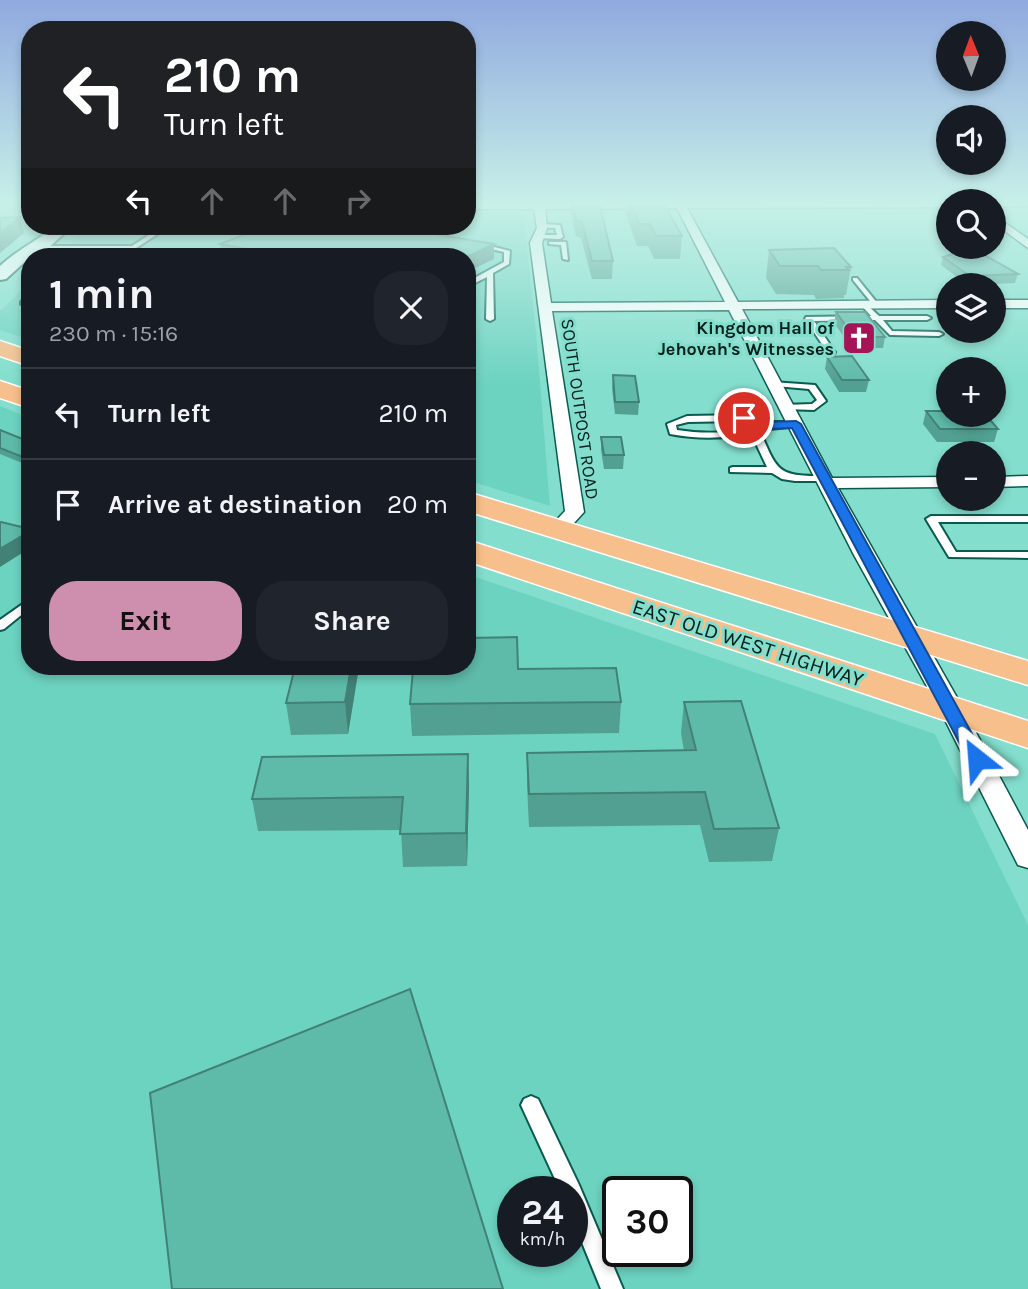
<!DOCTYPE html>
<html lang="en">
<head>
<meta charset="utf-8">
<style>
  :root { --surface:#171b24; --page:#20242c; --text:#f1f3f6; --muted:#9ea1a6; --line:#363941; --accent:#ce8fae }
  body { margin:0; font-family:Karla,sans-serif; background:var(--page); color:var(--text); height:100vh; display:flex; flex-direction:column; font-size:26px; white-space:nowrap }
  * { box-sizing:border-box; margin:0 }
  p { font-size:23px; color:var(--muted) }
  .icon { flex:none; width:38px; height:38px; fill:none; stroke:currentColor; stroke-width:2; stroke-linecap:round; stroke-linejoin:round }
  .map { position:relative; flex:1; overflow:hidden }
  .panel { position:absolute; left:21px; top:248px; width:455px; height:427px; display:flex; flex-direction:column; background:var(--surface); border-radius:28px; box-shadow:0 4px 10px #0003 }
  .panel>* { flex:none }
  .top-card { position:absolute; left:21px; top:21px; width:455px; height:214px; border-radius:28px; box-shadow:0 4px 10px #0003; background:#202124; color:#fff; overflow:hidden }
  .needle { width:46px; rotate:359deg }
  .fabs { position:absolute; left:936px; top:21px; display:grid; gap:14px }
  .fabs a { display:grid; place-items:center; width:70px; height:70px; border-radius:50%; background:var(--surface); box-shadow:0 4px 10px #0003; font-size:35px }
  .speed { position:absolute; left:497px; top:1176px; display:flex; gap:14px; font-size:35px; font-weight:700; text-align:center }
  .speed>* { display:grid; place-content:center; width:91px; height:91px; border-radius:50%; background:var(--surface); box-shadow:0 4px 10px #0003; line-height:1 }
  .speed small { font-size:18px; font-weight:400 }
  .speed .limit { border:4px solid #111; border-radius:10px; background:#fff; color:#111 }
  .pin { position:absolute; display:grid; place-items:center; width:60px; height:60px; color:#fff; margin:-30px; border:4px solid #fff; border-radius:50%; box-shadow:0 2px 7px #0007 }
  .me { position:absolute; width:77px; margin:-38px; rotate:332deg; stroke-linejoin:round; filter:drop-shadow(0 0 5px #0008) }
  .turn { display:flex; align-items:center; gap:24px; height:147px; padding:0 28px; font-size:32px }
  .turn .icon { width:91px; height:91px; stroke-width:2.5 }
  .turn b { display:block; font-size:49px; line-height:60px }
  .lanes { display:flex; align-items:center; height:66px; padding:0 28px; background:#0003; justify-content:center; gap:35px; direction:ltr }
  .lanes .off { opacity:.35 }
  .round { display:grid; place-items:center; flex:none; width:74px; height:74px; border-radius:28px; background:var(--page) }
  .overview { display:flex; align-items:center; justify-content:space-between; height:119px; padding:0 28px }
  h1 { font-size:42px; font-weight:700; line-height:52px }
  .button { display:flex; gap:14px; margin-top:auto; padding:14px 28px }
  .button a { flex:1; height:80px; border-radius:28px; background:var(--accent); color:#111; font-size:28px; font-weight:700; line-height:80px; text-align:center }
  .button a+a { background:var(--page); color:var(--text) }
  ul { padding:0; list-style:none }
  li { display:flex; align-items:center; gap:21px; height:91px; padding:0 28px; border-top:2px solid var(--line) }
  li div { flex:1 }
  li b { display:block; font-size:26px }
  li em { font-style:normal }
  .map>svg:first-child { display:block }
  .built { fill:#6dd3c1; fill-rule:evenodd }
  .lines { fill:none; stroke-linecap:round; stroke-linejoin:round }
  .service-casing { stroke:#095a4f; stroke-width:4 }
  .minor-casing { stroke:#095a4f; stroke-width:3 }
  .secondary-casing { stroke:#095a4f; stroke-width:4 }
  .primary-casing { stroke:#fff; stroke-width:3 }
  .service { fill:#fff; fill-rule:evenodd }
  .minor { fill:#fff; fill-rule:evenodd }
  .secondary { fill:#fff; fill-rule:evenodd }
  .primary { fill:#f7bf8b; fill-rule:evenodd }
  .wall { fill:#51a091 }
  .shaded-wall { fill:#428276 }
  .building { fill:#5ebaa9; stroke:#428276; stroke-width:2 }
  .route { fill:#1a73e8; stroke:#114b97; stroke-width:2 }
  .labels { text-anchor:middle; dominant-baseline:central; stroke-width:6; stroke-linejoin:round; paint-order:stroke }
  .far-poi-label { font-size:18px; font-weight:bold; fill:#03201b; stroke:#83decd; text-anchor:end }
  .far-street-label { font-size:18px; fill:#03201b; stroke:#83decd }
  .street-label { font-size:21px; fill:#03201b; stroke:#83decd }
</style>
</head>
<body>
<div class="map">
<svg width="1028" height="1289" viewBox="0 0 1028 1289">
  <rect width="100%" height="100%" fill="#83decd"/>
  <!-- built -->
  <g class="built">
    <path d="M467,210H523L536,333L550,506L467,480V257H55L88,226H467Z"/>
    <path d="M30,282V340L0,330V311Z"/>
    <path d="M0,406L30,418V667H467V574L935,734L1028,925V1289H0ZM513,1192H572V1251H513ZM618,1192H677V1251H618Z"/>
  </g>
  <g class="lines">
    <!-- service casing -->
    <g class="service-casing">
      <g id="service">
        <path d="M542,224L560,225L563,237L560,239L536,238L538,235H557L555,228L540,227Z"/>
        <path d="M163,226H170L133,250H38L35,248L38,246H132Z"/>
        <path d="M549,242H566L568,260L563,259L561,245L549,244Z"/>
        <path d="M479,243L510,251L509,264L493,273L494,319L490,321L486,319L487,277L467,287V282L504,262V252L477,246Z"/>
        <path d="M853,278H857L878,304V306H874L853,280Z"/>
        <path d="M30,292V299L25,304H21V302Z"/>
        <path d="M865,303L879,316H927L931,318L927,320H883L892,331L939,332L943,334L939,336L890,335L875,320L814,321L835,352L834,354L758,355L754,353L758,351L826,350L805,319L806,317L871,316L861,305Z"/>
        <path d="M772,382L815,385L826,401L814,410L784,409V405L812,404L817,400L809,389L775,386H772Z"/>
        <path d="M744,415L768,422H799L800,424C789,430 773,426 760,431C778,473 778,476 825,476L828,477V481H795L782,479L772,473L730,472V468L733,467H767L751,433C725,439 696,439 670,434L667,424L687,416ZM743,421L759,425C734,434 703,434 677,430L676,425L688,422Z"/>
        <path d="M931,516H1028V522H938L956,552H1028V558L949,557L926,519Z"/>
        <path d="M30,599V608L4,629L0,630V620Z"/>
        <path d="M531,1096L538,1099L579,1185L623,1289H601L572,1218V1192H561L521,1105L524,1099Z"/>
      </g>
    </g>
    <!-- minor casing -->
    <g class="minor-casing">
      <g id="minor">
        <path d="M948,202V207L687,208L738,302L948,300V308L742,309L832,478L948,477V487L838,488L964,710L1028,830V868L1018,865L1014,857L940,710L854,555L729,310L552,311L584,512L565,533H551L548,529L565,511L530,243L537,228L534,209H467V203ZM677,208L725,302L551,303L542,243L547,228L545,209Z"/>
        <path d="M994,202H1028V206L994,207Z"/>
        <path d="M994,215L1028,239V248L994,223Z"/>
        <rect x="994" y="300" width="34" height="8"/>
        <path d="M1028,476V486L994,487V477Z"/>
      </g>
    </g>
    <!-- secondary casing -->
    <g class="secondary-casing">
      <path id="secondary" d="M55,226H72L44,252L29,258L6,279L0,280V266C17,250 37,241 55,226Z"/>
    </g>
    <!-- primary casing -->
    <g class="primary-casing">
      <g id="primary">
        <path d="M0,341L30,351V366L0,356Z"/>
        <path d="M0,381L30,391V408L0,398Z"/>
        <path d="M467,492L1028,661V685L467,511Z"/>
        <path d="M467,540L1028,721V748L467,561Z"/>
      </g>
    </g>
    <!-- service -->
    <use href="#service" class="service"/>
    <!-- minor -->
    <use href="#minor" class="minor"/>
    <!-- secondary -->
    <use href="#secondary" class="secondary"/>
    <!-- primary -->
    <use href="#primary" class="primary"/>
  </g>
  <!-- wall -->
  <g class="wall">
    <path d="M571,202H599L613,261L612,279H592L581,238L576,236L571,214Z"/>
    <path d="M626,202H663L682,236L680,259H654L648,246H637L626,215Z"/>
    <path d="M449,230V236L494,244V259L467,257H222L220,244Z"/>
    <path d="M769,250L851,267L846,295H844V298L816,299L814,295L776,294L766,278Z"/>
    <path d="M943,257L1018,274L1015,283L967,285L941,265Z"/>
    <path d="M836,312L885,337L883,348H852L834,323Z"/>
    <path d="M827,357L869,380L866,392H839L825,369Z"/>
    <path d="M613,375L639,402L638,415L615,414L612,388Z"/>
    <path d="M926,411L998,429L994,442H937L923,424Z"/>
    <path d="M0,430L30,442L22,463L0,454Z"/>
    <path d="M601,437L624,455L623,469H604L601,450Z"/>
    <path d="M359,667L348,734L291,735L286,703Z"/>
    <path d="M518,669L621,702L619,733L412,736L410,704Z"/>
    <path d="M684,702L779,828L772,861L709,862L700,825L529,827L527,785V753L684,751L681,733Z"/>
    <path d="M468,754L469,786L467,866L403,867L401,830L258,831L252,799Z"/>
  </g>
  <!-- shaded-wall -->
  <g class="shaded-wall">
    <path d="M20,217L24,233L0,253V233Z"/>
    <path d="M449,230V245L439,235Z"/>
    <path d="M494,244V259L467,272V257Z"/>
    <path d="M30,452V460L22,463L20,456Z"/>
    <path d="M30,531V548L0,567V549Z"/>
    <path d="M351,667H359L348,734L345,702Z"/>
    <path d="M468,754L469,786L467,866L466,833Z"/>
  </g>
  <!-- building -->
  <g class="building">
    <path d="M572,202H599L613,261H592L582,222L576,220Z"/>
    <path d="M630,202H663L682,236H656L650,224H639Z"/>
    <path d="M20,217L0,233V218Z"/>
    <path d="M268,226H423L449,230L439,235L494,244L467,257H291L220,244Z"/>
    <path d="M834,248L851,267H846L849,270H821L818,266H780L769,250Z"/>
    <path d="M962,251L986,256L1018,274L970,276L943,257Z"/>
    <path d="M836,312H865L885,337H854Z"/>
    <path d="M852,356L869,380H842L827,357Z"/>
    <path d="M613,375L635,376L639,402H615Z"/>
    <path d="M926,411H948V415H986L998,429H940Z"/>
    <path d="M0,430L30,442V452L20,456L0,448Z"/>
    <path d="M601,437H621L624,455H604Z"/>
    <path d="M1,522L30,529V531L0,549V523Z"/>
    <path d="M517,637L518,669L616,668L621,702L410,704L413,670L463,669V667H467V638Z"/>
    <path d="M295,667H351L345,702L286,703Z"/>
    <path d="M741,701L779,828L714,829L705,792L529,794L527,753L696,750L684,702Z"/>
    <path d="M468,754L466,833L400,834L403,797L252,799L262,757Z"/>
    <path d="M410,989L503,1289H172L150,1093Z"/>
  </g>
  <!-- sky -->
  <linearGradient id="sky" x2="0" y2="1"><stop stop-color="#90a9df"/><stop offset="0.53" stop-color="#c7f0e8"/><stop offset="1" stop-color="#c7f0e8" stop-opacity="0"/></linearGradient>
  <rect width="1028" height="383" fill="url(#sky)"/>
  <!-- route -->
  <path class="route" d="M744,414L768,422L796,421L801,424L986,759L984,763H971L968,759L792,428L767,429L740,420V415Z"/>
  <!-- icons -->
  <defs>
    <g id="church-square" transform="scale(1.75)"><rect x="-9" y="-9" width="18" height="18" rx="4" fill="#a41457" stroke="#83decd"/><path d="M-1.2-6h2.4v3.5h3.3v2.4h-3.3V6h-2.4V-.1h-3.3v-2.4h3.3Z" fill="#fff"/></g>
  </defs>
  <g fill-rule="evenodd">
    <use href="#church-square" x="859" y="338"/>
  </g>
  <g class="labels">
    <!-- far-poi labels -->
    <g class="far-poi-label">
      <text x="834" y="328">Kingdom Hall of<tspan x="834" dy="21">Jehovah's Witnesses</tspan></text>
    </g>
    <!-- far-street labels -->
    <g class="far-street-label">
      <text transform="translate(580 409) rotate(82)">SOUTH OUTPOST ROAD</text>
    </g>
    <!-- street labels -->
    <g class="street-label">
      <text transform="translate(748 643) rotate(18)">EAST OLD WEST HIGHWAY</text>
    </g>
  </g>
</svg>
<div class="fabs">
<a><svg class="needle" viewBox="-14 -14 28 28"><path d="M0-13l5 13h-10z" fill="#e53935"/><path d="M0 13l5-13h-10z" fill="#9ea1a6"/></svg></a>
<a><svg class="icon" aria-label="sound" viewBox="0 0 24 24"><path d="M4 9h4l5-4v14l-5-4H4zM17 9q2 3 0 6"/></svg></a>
<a><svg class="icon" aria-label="search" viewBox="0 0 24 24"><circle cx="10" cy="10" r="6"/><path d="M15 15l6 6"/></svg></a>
<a><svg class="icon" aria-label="layers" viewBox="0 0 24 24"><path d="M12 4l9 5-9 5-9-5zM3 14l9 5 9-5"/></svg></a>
<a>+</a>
<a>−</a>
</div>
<div class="speed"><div>24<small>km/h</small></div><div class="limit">30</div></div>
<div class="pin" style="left:744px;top:418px;background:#d93025"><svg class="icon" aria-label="arrive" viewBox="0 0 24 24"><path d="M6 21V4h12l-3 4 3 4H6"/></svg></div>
<svg class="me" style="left:977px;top:759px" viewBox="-20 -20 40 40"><path d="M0-17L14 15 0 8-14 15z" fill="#1a73e8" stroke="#fff" stroke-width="4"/></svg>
<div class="top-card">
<div class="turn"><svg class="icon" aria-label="left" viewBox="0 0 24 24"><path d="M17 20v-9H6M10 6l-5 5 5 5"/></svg><div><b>210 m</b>Turn left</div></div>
<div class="lanes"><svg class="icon" aria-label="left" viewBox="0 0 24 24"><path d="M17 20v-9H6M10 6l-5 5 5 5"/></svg><svg class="icon off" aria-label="ahead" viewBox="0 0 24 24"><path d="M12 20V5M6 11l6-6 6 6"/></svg><svg class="icon off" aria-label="ahead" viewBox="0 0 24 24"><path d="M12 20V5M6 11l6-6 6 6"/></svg><svg class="icon off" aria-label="right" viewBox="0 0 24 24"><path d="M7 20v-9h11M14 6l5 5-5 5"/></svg></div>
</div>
<section class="panel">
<div class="overview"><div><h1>1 min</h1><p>230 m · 15:16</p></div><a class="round"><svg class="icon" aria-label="close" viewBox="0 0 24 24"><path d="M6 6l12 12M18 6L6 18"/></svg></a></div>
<ul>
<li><svg class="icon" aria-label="left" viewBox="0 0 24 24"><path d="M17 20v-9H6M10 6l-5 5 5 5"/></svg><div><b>Turn left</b></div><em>210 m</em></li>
<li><svg class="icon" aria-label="arrive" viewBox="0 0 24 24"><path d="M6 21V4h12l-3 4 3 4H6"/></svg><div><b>Arrive at destination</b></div><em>20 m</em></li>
</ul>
<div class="button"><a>Exit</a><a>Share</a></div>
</section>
</div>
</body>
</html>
